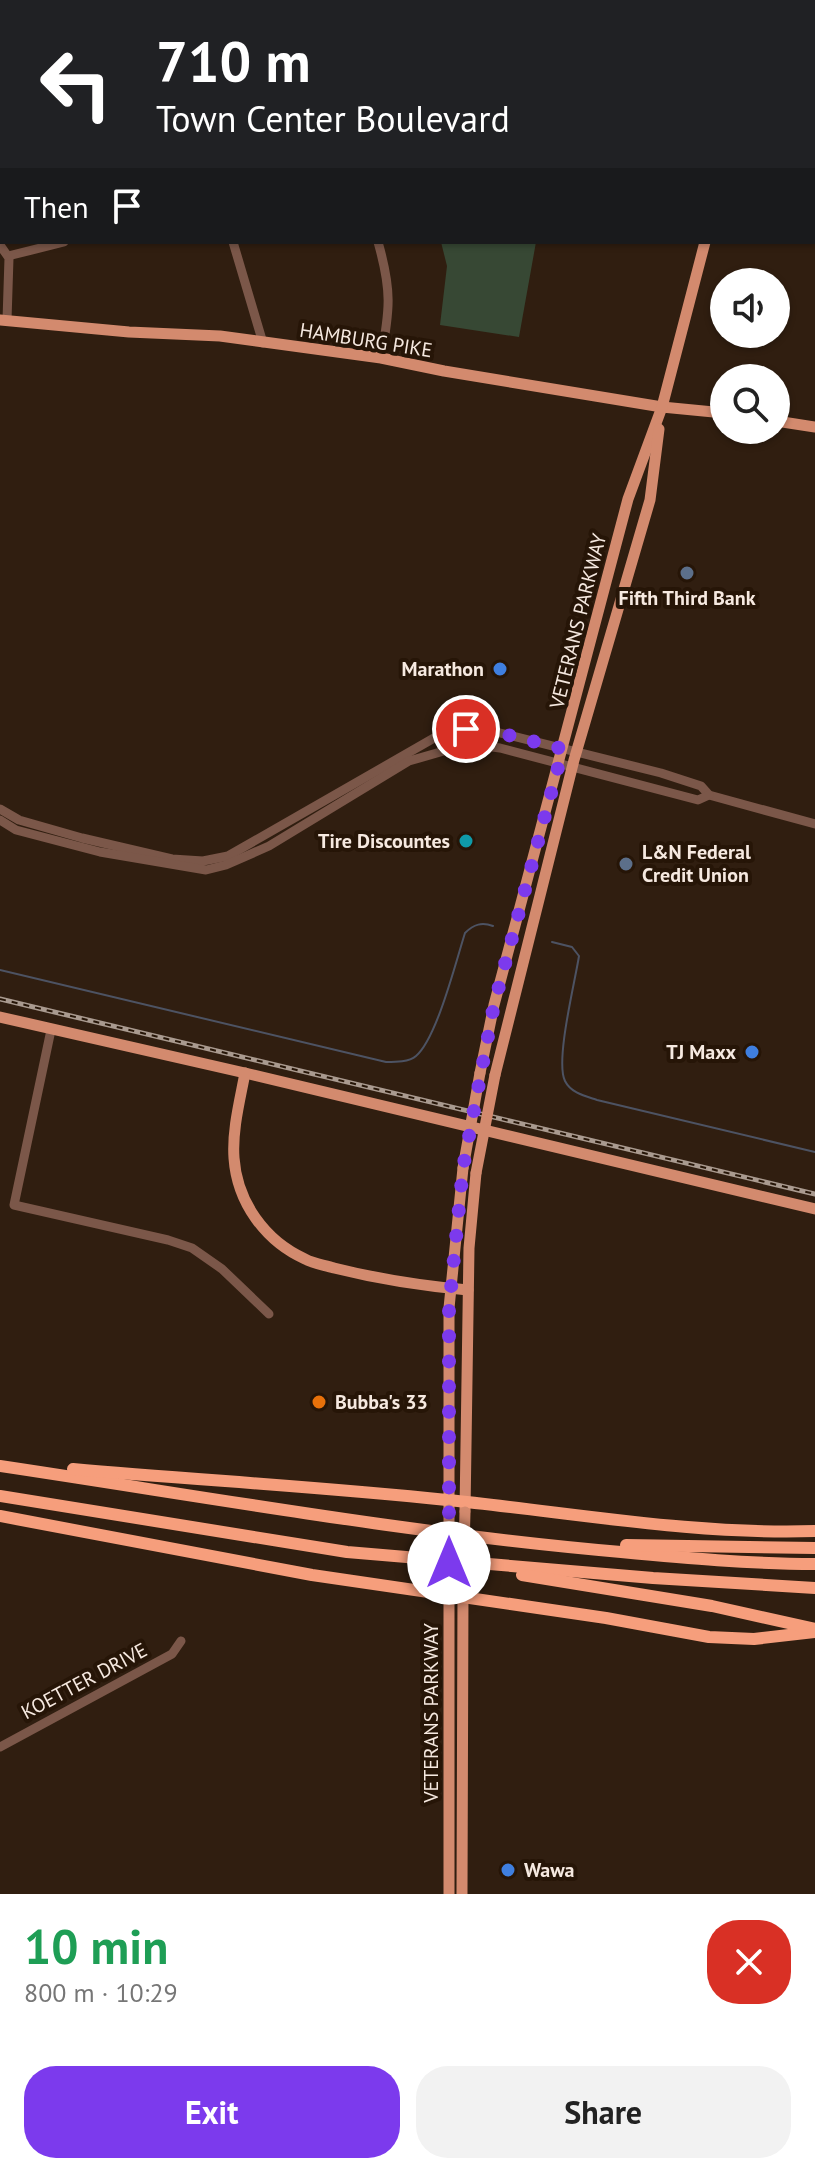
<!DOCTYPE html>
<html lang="en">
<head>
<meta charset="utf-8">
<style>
  :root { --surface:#fff; --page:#f2f2f2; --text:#222; --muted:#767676; --accent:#7c3aed }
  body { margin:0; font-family:"PT Sans",sans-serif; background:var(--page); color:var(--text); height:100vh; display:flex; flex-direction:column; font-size:30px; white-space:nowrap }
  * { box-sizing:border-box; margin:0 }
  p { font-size:26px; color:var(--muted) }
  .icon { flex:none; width:44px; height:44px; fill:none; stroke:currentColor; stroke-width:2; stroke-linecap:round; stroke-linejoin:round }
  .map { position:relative; height:1894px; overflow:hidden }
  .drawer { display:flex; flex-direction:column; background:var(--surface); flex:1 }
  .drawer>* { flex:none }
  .hud { position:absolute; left:0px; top:0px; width:816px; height:244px; box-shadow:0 2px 6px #0004; background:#202124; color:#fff; overflow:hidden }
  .tools { position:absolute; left:710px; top:268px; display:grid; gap:16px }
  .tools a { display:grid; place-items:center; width:80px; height:80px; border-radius:50%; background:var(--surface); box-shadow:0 2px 6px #0004; font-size:40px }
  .pin { position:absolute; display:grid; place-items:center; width:68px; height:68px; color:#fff; margin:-34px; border:4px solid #fff; border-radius:50%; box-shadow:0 2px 8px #0007 }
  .me { position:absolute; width:88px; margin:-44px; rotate:0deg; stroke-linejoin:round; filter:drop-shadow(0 0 6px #0008) }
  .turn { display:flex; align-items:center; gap:28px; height:168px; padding:0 24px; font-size:36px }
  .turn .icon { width:104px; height:104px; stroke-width:2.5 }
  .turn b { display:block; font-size:56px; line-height:68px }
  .then { display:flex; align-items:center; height:76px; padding:0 24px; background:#0003; gap:16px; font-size:30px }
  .round { display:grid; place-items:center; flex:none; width:84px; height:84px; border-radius:32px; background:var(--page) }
  .summary { display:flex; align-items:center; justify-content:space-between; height:136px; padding:0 24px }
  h1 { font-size:48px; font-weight:600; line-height:60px; color:#1e9e55 }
  .cta { display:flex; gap:16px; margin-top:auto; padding:16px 24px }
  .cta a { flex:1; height:92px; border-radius:32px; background:var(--accent); color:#fff; font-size:32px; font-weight:600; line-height:92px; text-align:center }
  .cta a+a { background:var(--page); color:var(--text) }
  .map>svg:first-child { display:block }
  .green { fill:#374834 }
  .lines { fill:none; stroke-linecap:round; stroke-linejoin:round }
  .stream { stroke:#4d5363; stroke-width:2 }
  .minor { stroke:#7b5749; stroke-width:9 }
  .major { stroke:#d38a6e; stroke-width:11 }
  .highway { stroke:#f69e7c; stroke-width:12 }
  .rail-casing { stroke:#a99a8f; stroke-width:5 }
  .rail { stroke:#261507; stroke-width:2; stroke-dasharray:6; stroke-linecap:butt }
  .major-bridge { stroke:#d38a6e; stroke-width:11 }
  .route { stroke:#7c3aed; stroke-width:14; stroke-dasharray:0 25.2 }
  .service-dot { fill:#5c6f8a; stroke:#261507; stroke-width:3 }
  .shop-dot { fill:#3f7fe0; stroke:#261507; stroke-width:3 }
  .culture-dot { fill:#0f9aa8; stroke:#261507; stroke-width:3 }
  .food-dot { fill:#e8710a; stroke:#261507; stroke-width:3 }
  .labels { text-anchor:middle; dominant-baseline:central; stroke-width:8; stroke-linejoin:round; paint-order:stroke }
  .street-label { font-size:20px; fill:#f6e9e0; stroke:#261507 }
  .poi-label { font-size:20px; font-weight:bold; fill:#f6e9e0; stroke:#261507; text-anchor:end }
</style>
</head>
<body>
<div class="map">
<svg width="815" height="1894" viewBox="0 0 815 1894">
  <rect width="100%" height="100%" fill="#301e10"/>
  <!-- green -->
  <path class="green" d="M441,242H536L519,337L440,325L447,266Z"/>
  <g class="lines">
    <!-- stream -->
    <g class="stream">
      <path d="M552,942L572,947L579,956C575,982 555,1061 565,1081C571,1093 585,1096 597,1100L815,1152"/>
      <path d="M0,970L386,1062C396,1062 409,1062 416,1056C437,1038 456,961 465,933C474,924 482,922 493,926"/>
    </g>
    <!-- minor -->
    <g class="minor">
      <path d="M75,0L76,2"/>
      <path d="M307,0L308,2"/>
      <path d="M0,61L2,65"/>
      <path d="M233,242L263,343"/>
      <path d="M378,242C392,291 390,309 381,358"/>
      <path d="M0,245L9,258L7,320"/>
      <path d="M8,256L64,242"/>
      <path d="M0,809L19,820L82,838L172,859L203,861L228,856L434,738L466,729L500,733L661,773L701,786L709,795L815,824"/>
      <path d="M0,820L16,830L100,852L206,870L226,865L269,846L409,761L468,744L500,748L698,800L709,795"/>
      <path d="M51,1030L14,1205L168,1240L192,1248L222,1269L269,1314"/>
      <path d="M0,1747L172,1654L181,1641"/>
    </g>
    <!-- major -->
    <g class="major">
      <path d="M766,2V0"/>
      <path d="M0,320L129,332L220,336L381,358L444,371L662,407L724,413"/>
      <path d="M776,421L815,427"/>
      <path d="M0,1017L245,1073L815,1209"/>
      <path d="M245,1073C240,1100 232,1130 234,1158C237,1202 265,1241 305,1259C314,1264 325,1265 334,1268C378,1279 423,1286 468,1290"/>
      <path d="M480,1073L494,1005L628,499L662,407L705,242"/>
      <path d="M495,1075L574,760L650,500L659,429"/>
      <path d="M449,1509V1308L463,1168"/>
      <path d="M465,1511L469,1248L476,1173"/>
      <path d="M449,1589V1894"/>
      <path d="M462,1894L463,1591"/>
    </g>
    <!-- highway -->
    <g class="highway">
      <path d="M0,1466C207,1497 412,1534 621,1552C685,1558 750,1564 815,1564"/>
      <path d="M73,1469C198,1480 323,1487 447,1500C570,1512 691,1535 815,1531"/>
      <path d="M0,1496L347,1552L653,1578L815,1588"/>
      <path d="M0,1516L312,1575L606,1618L709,1637L754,1639L815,1632"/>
      <path d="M626,1545L815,1548"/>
      <path d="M522,1575L712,1606L815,1629"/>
    </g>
    <!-- rail casing -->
    <g class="rail-casing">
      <g id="rail">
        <path d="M665,0L666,2"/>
        <path d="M814,173L815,174"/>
        <path d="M0,999L815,1194"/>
      </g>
    </g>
    <!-- rail -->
    <use href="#rail" class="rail"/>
    <!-- major-bridge -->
    <g class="major-bridge">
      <path d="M463,1168L480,1073"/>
      <path d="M476,1173L495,1075"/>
      <path d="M449,1589V1510"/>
      <path d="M463,1591L465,1512"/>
    </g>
  </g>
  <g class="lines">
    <!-- route -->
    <path class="route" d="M449,1563V1308L463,1168L494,1005L563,749L500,733L466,729"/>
  </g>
  <!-- markers -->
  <g class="service-dot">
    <circle cx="687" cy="573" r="8"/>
    <circle cx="626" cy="864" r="8"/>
  </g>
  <g class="shop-dot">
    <circle cx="500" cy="669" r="8"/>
    <circle cx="752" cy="1052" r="8"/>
    <circle cx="508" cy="1870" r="8"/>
  </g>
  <circle class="culture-dot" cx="466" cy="841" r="8"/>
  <circle class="food-dot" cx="319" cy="1402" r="8"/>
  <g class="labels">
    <!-- street labels -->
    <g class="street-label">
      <text transform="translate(366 340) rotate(9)">HAMBURG PIKE</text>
      <text transform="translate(578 621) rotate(-76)">VETERANS PARKWAY</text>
      <text transform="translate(84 1681) rotate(-28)">KOETTER DRIVE</text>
      <text transform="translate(431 1713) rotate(-90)">VETERANS PARKWAY</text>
    </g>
    <!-- poi labels -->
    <g class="poi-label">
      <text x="687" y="598" text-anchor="middle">Fifth Third Bank</text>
      <text x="484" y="669">Marathon</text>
      <text x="450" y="841">Tire Discountes</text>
      <text x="642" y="852" text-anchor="start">L&amp;N Federal<tspan x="642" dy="23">Credit Union</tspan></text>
      <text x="736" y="1052">TJ Maxx</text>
      <text x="335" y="1402" text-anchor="start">Bubba's 33</text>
      <text x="524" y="1870" text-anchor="start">Wawa</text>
    </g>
  </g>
</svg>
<div class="tools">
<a><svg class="icon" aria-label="sound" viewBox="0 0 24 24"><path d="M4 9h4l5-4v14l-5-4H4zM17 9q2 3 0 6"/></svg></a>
<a><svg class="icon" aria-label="search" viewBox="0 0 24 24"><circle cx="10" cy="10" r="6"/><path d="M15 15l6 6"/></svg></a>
</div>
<div class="pin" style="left:466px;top:729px;background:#d93025"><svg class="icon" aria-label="arrive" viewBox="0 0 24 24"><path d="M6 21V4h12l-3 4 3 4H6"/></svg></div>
<svg class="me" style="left:449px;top:1563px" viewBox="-20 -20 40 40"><circle r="19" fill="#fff"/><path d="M0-13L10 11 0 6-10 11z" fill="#7c3aed"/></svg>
<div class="hud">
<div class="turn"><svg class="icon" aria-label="left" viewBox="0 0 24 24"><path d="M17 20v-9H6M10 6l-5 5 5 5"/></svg><div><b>710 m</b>Town Center Boulevard</div></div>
<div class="then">Then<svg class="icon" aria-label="arrive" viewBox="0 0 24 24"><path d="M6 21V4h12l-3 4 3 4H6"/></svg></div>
</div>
</div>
<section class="drawer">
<div class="summary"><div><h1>10 min</h1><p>800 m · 10:29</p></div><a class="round" style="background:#d93025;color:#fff"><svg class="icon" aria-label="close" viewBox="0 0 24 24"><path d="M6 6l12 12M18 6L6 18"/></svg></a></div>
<div class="cta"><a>Exit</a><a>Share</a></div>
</section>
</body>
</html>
